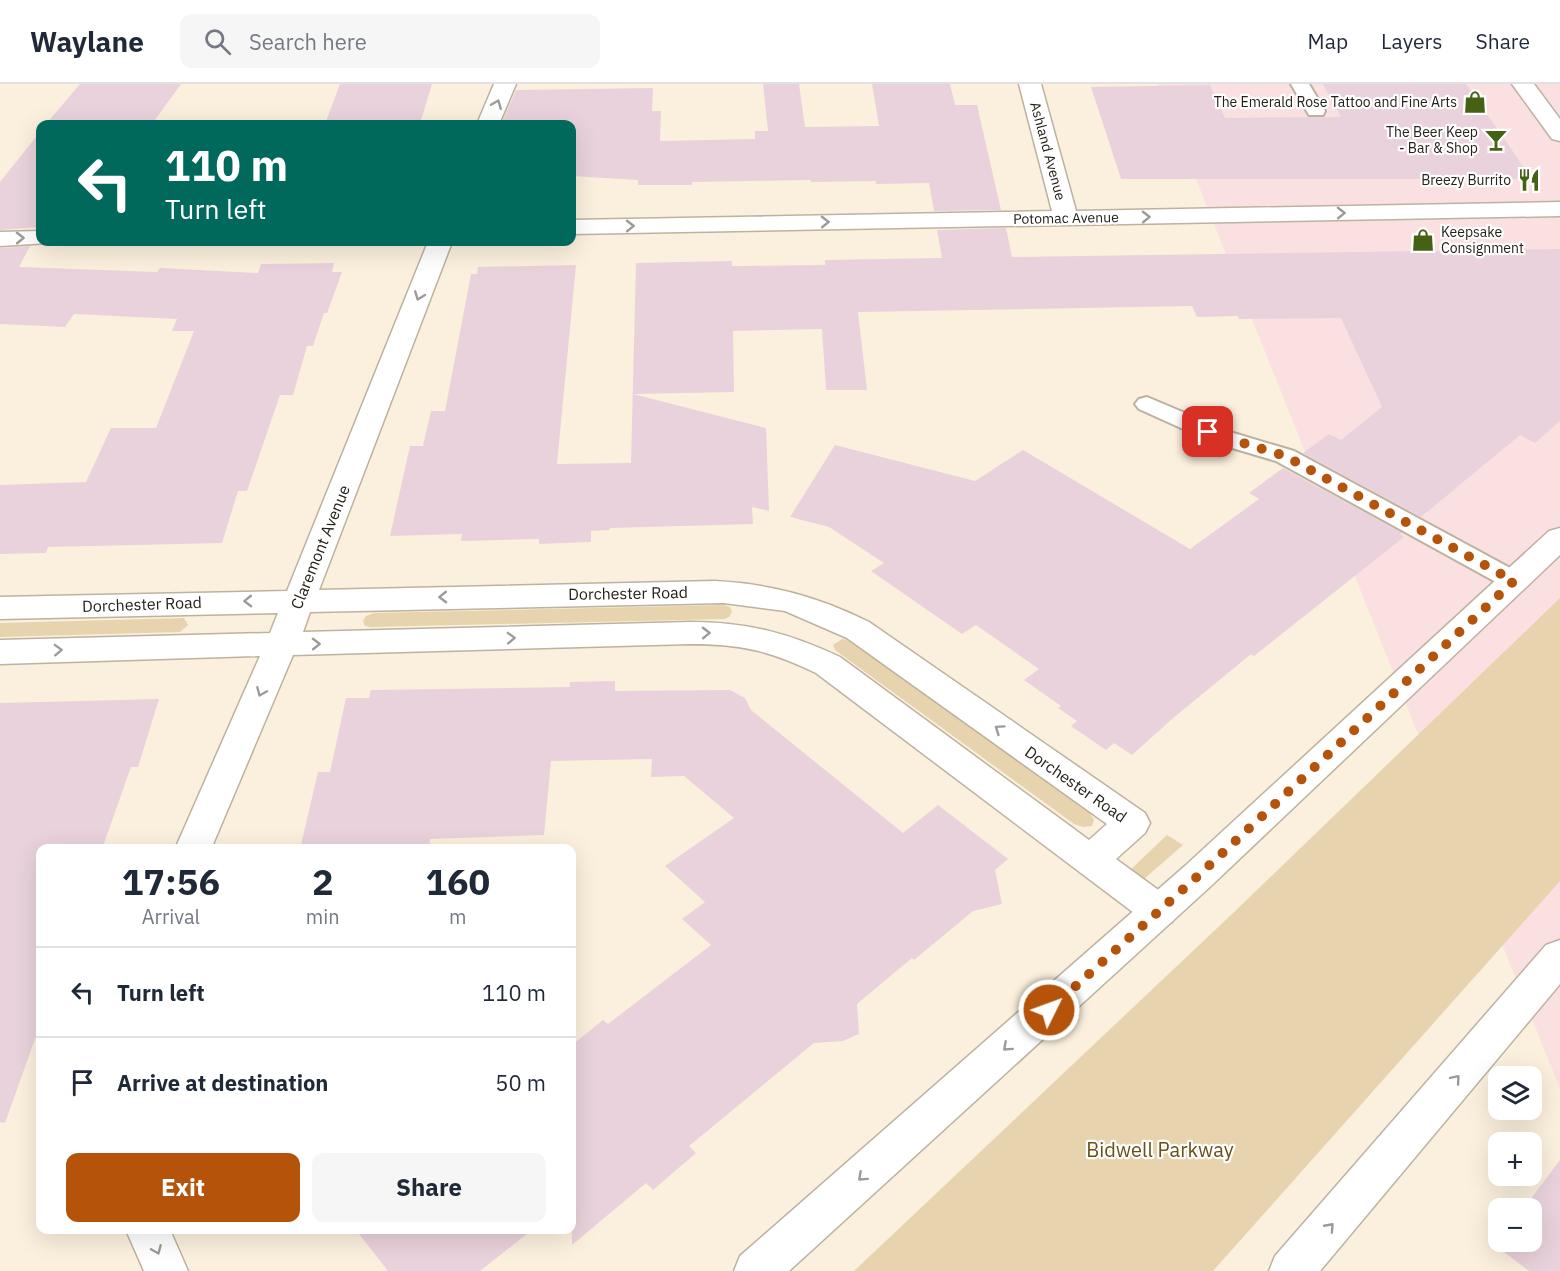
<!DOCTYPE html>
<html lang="en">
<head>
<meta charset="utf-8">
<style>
  :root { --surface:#fff; --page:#f6f6f7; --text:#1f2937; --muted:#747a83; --line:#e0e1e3; --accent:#b45309 }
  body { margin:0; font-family:"IBM Plex Sans",sans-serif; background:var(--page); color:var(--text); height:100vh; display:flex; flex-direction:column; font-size:22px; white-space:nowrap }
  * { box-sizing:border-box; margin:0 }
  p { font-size:20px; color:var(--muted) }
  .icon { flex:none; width:33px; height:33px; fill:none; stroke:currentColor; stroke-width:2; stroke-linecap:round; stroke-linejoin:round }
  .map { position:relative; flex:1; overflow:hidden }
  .drawer { position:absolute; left:36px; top:760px; width:540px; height:390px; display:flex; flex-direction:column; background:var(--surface); border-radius:12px; box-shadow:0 6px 24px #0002 }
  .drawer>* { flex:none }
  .hud { position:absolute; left:36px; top:36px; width:540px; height:126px; border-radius:12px; box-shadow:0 6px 24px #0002; background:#00695c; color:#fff; overflow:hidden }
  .tools { position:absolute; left:1488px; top:982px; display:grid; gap:12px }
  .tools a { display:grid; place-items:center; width:54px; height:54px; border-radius:12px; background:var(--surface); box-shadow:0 6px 24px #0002; font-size:30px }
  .pin { position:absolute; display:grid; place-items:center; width:51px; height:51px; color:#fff; margin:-26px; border-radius:12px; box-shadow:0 3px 9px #0006 }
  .me { position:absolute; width:66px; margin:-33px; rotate:48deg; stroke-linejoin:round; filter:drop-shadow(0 0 4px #0008) }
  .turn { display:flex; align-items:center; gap:21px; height:126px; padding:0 30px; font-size:27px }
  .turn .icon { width:78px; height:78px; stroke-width:2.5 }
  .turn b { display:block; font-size:42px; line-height:51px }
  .eta { display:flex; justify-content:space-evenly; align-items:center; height:102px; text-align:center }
  .eta b { font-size:36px; font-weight:800; line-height:42px }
  .cta { display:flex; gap:12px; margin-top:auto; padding:12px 30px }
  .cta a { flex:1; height:69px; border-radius:12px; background:var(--accent); color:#fff; font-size:24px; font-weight:800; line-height:69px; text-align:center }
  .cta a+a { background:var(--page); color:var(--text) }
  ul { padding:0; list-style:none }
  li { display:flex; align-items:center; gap:18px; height:90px; padding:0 30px; border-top:2px solid var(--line) }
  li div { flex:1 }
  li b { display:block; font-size:22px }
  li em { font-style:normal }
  header { display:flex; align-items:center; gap:36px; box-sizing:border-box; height:84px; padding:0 30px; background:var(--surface); border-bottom:2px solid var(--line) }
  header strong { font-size:28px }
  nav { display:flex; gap:33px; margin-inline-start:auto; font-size:21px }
  .search { width:420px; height:54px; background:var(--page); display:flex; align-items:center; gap:15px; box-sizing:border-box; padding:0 21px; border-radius:12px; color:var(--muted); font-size:22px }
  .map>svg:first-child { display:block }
  .commercial { fill:#fbe0e2 }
  .green { fill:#e7d3ad }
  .building { fill:#e9d2db }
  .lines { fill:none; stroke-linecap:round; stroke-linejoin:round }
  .lane-casing { stroke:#bcb29f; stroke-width:4 }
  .street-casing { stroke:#bcb29f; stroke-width:3 }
  .secondary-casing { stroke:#bcb29f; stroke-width:3 }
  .lane { fill:#fff; fill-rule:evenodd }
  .street { fill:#fff; fill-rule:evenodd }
  .secondary { fill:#fff; fill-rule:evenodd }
  .oneway { stroke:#9d9b98 }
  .route { stroke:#b45309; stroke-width:10; stroke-dasharray:0 18 }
  .labels { text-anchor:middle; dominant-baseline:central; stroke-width:4.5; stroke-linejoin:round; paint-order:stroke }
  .far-poi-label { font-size:14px; fill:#25211a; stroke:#fff; text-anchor:end }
  .far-street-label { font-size:14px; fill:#25211a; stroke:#fff }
  .street-label { font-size:16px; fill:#25211a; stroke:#fff }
  .near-park-label { font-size:20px; fill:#684f17; stroke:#fff }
</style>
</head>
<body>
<header>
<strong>Waylane</strong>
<div class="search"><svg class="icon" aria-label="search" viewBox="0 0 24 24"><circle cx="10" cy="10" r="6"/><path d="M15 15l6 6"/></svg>Search here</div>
<nav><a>Map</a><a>Layers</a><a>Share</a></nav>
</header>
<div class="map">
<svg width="1560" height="1187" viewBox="0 0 1560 1187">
  <rect width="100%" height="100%" fill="#fbf0dd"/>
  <!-- commercial -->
  <path class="commercial" d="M1158,0H1560V1005Z"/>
  <!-- green -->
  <g class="green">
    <path d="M1560,514V797L1213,1187H854L1231,831Z"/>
    <path d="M724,521L730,523L732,528L729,533L725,535L371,543L365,542L363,537L366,532L374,529Z"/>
    <path d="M184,534L188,541L180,548L0,553V539Z"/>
    <path d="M842,555L849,556L1090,729L1094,736L1092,742L1083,743L1074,740L835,566L833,561Z"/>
    <path d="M1167,751L1183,761L1137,801L1127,789Z"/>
  </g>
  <!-- building -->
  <g class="building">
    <path d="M80,0H181L152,40H46Z"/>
    <path d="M340,0H432L420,40H325Z"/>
    <path d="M763,0H799L805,43L879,42L872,0H950L955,21H977L1001,126L934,127L929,99L876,100V97L811,98V96L692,98V101H638V96L572,92V40H501L516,6L653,4L652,27H661L660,57L755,55V47H768Z"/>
    <path d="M1323,0H1466L1532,95H1121L1091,3L1210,1L1225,34L1341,33Z"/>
    <path d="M40,48V143L0,146V98Z"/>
    <path d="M1006,144L1012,173L1560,165V337L1535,359L1520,351L1421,433L1303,369L1329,350L1341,356L1382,323L1341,234L1239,235L1238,232L1197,233L1192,222L858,228L867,306H826L822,245L733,247L734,308L633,310L766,344L769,427L752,423L753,440L610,444V446L591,447V458L539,460V455L461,457L462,450L390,452L410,362H423L431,327H445L471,190H477L478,183L576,181L557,380L631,379L636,179L732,177V182L825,181V176L942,174L937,146Z"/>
    <path d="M30,162L19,183L157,188L160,184L258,189L261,180L334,179L332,188H342L327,229H324L313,262H307L293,311H280L247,407H238L222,459L48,463L46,469L0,470V401L86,398L111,344H156L194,247H172L177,235L74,230L65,243L0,240V164Z"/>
    <path d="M835,361L975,397L1023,366L1190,465L1259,415L1249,409L1283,384L1402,449L1400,450L1404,453L1254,572L1251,570L1172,635L1132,671L1114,659L1106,666L1071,642L1077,637L1058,624L1061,622L1024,596L1039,585L976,541L962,550L871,487L884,479L829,443L790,433Z"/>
    <path d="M615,597V607L730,606L745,614L751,626L903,749L938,721L1008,775L995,786L1002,820L973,827L914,876L912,874L857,920L859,950L843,957L814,959L689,1062L696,1069L653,1106L646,1099L572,1161V961L603,936L608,940L711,861L682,835L705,818L665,782L734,734L684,692L651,693L652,675L551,677L544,751L430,755L429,765H300L318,688H330L346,614H369L371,606L570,603V598Z"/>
    <path d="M159,615L138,683H131L102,765H40V941L5,1039L0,1038V619Z"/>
    <path d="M1560,1076V1187H1529L1496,1162L1499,1158H1532V1125H1523Z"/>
    <path d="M356,1146H532L480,1187H388Z"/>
  </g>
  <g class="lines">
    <!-- lane casing -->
    <g class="lane-casing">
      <g id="lane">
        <path d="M1291,0H1309L1325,27L1323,31H1309Z"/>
        <path d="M1147,313L1230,348L1294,367L1523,491L1527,497L1523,503L1514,506L1505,503L1276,377L1212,358L1139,325L1135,320L1139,315Z"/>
      </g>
    </g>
    <!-- street casing -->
    <g class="street-casing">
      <g id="street">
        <path d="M494,0H516L499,40H477Z"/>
        <path d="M1019,0H1041L1076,127L1560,118V132L572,150V136L1052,127Z"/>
        <path d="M40,147V158H50L49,159L0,162V148Z"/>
        <path d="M428,158H452L319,506L715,497C771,500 819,513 869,538L1145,729L1150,739L1145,749L1116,775L1172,816L1178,827L1172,838L1159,842L1146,838L816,589C770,567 742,560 690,560L293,571L211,765H175L260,572L0,580V556L270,549L278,529L0,535V513L287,507ZM724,519L785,527L847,554L1107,740L1089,756L840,573C788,549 747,538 690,538L303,548L310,528Z"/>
        <path d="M126,1146H170L188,1187H144Z"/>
      </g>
    </g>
    <!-- secondary casing -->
    <g class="secondary-casing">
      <g id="secondary">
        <path d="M1512,0H1534L1560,35V57L1552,55Z"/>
        <path d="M1560,444V471L1212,801L789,1187H734L740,1172L1186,781L1549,447Z"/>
        <path d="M1560,856V900L1320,1187H1269L1275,1172L1546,861Z"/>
      </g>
    </g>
    <!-- lane -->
    <use href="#lane" class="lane"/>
    <!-- street -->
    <use href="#street" class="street"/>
    <!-- secondary -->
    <use href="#secondary" class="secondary"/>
  </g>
  <!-- one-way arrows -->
  <defs><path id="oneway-chevron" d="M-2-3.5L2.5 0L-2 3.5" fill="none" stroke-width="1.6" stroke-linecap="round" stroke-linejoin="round" transform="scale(1.5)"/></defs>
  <g class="oneway">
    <use href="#oneway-chevron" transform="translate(497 20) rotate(-68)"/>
    <use href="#oneway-chevron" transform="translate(1341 129) rotate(-1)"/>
    <use href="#oneway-chevron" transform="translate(1146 133) rotate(-1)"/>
    <use href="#oneway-chevron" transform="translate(825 138) rotate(-1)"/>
    <use href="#oneway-chevron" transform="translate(630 142) rotate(-1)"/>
    <use href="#oneway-chevron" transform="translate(20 154) rotate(-1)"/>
    <use href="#oneway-chevron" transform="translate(419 212) rotate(111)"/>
    <use href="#oneway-chevron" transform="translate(443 513) rotate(179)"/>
    <use href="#oneway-chevron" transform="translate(248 517) rotate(179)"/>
    <use href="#oneway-chevron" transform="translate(706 549) rotate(-1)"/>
    <use href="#oneway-chevron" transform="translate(511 554) rotate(-2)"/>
    <use href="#oneway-chevron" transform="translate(316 560) rotate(-1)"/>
    <use href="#oneway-chevron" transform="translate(58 566) rotate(-2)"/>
    <use href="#oneway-chevron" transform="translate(261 608) rotate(113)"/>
    <use href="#oneway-chevron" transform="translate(999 645) rotate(-145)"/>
    <use href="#oneway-chevron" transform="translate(1007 963) rotate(138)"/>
    <use href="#oneway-chevron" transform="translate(1456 995) rotate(-50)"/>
    <use href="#oneway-chevron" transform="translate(862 1093) rotate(138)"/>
    <use href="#oneway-chevron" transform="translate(1330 1143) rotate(-48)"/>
    <use href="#oneway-chevron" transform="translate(157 1166) rotate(67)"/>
  </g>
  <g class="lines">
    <!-- route -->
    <path class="route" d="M1049,926L1199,791L1514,497L1285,372L1208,348"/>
  </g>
  <!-- icons -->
  <defs>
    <g id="shop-bare" transform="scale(1.8)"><path d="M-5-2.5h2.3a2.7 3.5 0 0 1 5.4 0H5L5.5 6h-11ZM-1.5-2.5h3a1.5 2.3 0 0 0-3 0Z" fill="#456214" stroke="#fff" stroke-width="2.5" paint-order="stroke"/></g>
    <g id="bar-bare" transform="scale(1.8)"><path d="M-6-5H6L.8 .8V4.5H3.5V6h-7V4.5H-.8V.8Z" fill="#456214" stroke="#fff" stroke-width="2.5" paint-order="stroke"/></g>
    <g id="restaurant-bare" transform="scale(1.8)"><path d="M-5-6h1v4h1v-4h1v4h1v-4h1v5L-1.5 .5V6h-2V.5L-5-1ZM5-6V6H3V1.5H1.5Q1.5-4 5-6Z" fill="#456214" stroke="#fff" stroke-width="2.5" paint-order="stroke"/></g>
  </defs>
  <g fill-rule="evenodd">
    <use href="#shop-bare" x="1475" y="18"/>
    <use href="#bar-bare" x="1496" y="56"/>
    <use href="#restaurant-bare" x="1529" y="96"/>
    <use href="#shop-bare" x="1423" y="156"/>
  </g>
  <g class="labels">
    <!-- far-poi labels -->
    <g class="far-poi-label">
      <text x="1457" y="18">The Emerald Rose Tattoo and Fine Arts</text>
      <text x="1478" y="48">The Beer Keep<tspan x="1478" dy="16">- Bar &amp; Shop</tspan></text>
      <text x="1511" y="96">Breezy Burrito</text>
      <text x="1441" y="148" text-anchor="start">Keepsake<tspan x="1441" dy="16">Consignment</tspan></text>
    </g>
    <!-- far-street labels -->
    <g class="far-street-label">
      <text transform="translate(1048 67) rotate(75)">Ashland Avenue</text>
      <text transform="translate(1066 134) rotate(-1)">Potomac Avenue</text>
    </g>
    <!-- street labels -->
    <g class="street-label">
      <text transform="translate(320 463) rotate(-68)">Claremont Avenue</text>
      <text transform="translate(628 509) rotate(-1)">Dorchester Road</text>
      <text transform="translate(142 520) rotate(-2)">Dorchester Road</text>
      <text transform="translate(1076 700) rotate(35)">Dorchester Road</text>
    </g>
    <!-- near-park labels -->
    <g class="near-park-label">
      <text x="1160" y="1065">Bidwell Parkway</text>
    </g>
  </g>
</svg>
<div class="tools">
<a><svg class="icon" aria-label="layers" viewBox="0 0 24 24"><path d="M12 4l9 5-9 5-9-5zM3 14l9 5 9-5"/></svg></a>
<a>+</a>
<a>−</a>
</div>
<div class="pin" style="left:1208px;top:348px;background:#d93025"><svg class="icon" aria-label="arrive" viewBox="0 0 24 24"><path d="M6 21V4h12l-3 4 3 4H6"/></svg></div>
<svg class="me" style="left:1049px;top:926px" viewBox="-20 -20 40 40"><circle r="17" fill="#b45309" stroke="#fff" stroke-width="3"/><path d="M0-11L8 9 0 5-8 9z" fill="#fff"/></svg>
<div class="hud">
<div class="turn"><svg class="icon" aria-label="left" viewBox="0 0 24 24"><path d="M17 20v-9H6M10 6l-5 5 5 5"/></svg><div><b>110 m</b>Turn left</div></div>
</div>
<section class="drawer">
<div class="eta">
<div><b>17:56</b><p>Arrival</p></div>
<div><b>2</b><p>min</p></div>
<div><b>160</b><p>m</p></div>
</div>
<ul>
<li><svg class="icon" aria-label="left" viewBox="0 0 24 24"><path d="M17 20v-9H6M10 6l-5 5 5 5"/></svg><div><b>Turn left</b></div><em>110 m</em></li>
<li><svg class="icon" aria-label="arrive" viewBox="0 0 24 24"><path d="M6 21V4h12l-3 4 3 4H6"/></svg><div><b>Arrive at destination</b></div><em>50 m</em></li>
</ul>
<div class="cta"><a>Exit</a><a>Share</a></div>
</section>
</div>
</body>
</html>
